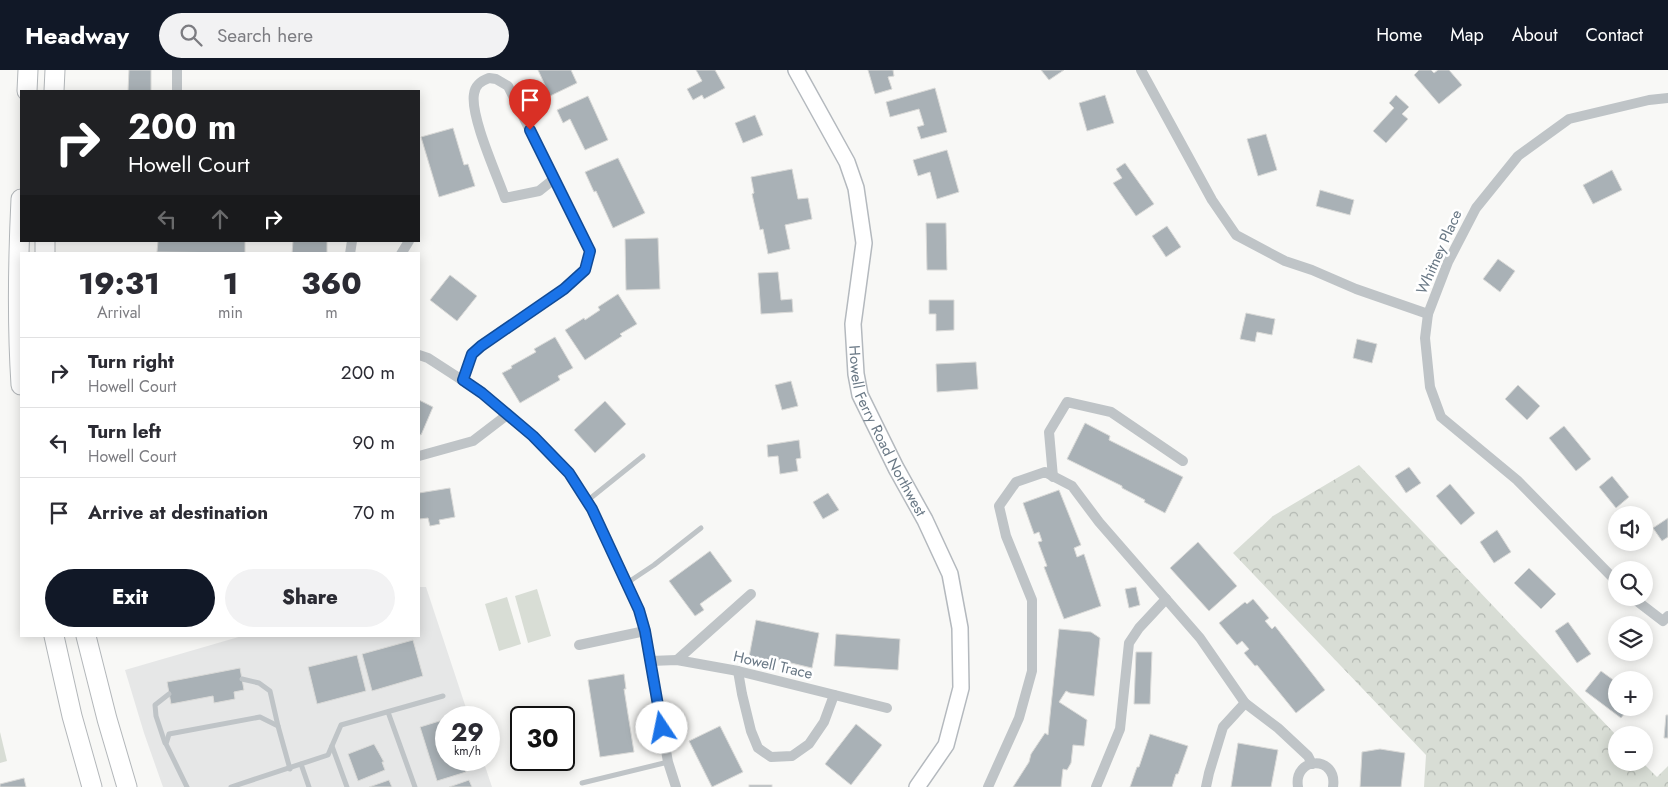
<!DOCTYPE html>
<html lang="en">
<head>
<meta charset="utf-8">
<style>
  :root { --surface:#fff; --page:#f2f2f3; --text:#2b2b33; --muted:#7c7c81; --line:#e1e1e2; --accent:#111827 }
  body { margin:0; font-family:Jost,sans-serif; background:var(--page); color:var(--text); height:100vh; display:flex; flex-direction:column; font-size:19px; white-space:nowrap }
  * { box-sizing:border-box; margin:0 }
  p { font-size:16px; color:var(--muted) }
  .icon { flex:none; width:28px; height:28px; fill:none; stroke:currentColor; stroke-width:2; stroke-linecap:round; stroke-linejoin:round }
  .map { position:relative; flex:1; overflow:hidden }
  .sheet { position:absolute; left:20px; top:182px; width:400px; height:385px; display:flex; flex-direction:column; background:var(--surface); border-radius:0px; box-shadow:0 2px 12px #0003 }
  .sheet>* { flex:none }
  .banner { position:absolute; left:20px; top:20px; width:400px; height:152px; border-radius:0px; box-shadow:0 2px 12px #0003; background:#202124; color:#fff; overflow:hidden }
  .controls { position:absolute; left:1608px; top:436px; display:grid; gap:10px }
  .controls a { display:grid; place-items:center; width:45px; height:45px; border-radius:50%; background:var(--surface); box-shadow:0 2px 12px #0003; font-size:25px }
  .speed { position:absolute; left:435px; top:636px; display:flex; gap:10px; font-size:25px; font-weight:700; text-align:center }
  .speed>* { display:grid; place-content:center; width:65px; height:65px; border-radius:50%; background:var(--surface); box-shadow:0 2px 12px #0003; line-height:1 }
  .speed small { font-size:12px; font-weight:400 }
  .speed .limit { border:2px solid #111; border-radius:8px; background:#fff; color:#111 }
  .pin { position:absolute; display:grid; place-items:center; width:42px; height:42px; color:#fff; margin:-51px -21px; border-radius:50% 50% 50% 0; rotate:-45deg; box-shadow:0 0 5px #0007 }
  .pin .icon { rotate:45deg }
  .me { position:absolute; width:55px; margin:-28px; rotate:349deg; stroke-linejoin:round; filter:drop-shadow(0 0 4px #0008) }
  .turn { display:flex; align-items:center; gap:18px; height:105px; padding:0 25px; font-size:22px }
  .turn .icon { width:65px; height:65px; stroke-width:2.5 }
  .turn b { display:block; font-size:35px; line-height:42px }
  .lanes { display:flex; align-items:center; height:48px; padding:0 25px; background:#0003; justify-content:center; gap:25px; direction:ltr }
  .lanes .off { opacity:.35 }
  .eta { display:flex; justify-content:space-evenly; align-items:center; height:85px; text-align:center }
  .eta b { font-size:30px; font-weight:800; line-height:35px }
  .cta { display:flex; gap:10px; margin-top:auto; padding:10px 25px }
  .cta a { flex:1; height:58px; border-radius:30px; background:var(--accent); color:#fff; font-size:20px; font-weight:800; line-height:58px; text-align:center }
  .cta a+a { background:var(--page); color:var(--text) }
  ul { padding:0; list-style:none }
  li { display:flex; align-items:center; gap:15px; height:70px; padding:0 25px; border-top:1px solid var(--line) }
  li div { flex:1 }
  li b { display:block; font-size:19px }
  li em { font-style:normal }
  header { display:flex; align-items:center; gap:30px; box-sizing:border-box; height:70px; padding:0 25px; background:var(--accent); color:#fff }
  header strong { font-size:24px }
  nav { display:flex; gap:28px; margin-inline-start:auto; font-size:18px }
  .search { width:350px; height:45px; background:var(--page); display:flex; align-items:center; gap:12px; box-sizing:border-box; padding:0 18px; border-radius:28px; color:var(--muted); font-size:19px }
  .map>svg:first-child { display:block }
  .built { fill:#e6e7e7 }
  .forest { fill:url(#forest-crowns) }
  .park { fill:#d8ddd5 }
  .building { fill:#a9b1b6; stroke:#dadad8 }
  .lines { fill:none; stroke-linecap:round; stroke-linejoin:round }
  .secondary-casing { stroke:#b4b9be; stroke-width:18 }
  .highway-casing { stroke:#b3b7ba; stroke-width:21 }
  .lane { stroke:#bfc4c7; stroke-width:5 }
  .street { stroke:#bfc4c7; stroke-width:10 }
  .secondary { stroke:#fff; stroke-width:15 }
  .highway { stroke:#fff; stroke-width:19 }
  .route-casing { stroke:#114b97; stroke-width:12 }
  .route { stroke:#1a73e8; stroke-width:9 }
  .labels { text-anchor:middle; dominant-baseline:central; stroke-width:5; stroke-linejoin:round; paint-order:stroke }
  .street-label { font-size:15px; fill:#697885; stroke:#fff }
</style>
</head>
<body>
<header>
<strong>Headway</strong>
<div class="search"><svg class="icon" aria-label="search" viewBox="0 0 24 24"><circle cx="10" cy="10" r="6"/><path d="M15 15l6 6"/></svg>Search here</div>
<nav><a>Home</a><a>Map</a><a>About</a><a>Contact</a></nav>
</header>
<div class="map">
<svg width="1668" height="717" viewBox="0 0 1668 717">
  <defs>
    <pattern id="forest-crowns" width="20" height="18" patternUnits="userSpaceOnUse" patternTransform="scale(1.25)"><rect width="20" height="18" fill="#d8ddd5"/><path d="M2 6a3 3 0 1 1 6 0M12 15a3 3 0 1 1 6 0" fill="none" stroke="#b3b8b2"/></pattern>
  </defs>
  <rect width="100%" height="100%" fill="#f8f8f6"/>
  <!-- built -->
  <path class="built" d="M419,517H426L469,647L446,648V690H483L492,717H163L144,663L125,600L242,566H419Z"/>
  <!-- forest -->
  <path class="forest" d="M1359,395L1616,665V692L1643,693L1657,707L1668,696V717H1424L1426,685L1233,483L1273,446Z"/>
  <!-- park -->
  <g class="park">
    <path d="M537,519L551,566L528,573L515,526Z"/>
    <path d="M507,527L521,574L499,581L485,534Z"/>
    <path d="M0,662L7,691L0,693Z"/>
  </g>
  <!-- building -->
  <g class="building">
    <path d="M129,0H151V21H128Z"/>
    <path d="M538,0H571L577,13L550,26Z"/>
    <path d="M696,0H715L725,18L704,29L702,25L693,30L687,19L702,11Z"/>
    <path d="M868,0H893L894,6L888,7L892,19L875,24Z"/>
    <path d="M1041,0H1064L1049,10Z"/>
    <path d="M1419,0H1431L1434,3L1438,0H1449L1462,15L1439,34L1414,5Z"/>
    <path d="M935,18L947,62L921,69L917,57L924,55L919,39L890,47L886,32Z"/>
    <path d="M1105,25L1114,53L1087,61L1079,33Z"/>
    <path d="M1396,25L1409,37L1402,44L1408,49L1386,73L1373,61L1394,38L1389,33Z"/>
    <path d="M588,26L608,70L585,80L570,49L563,53L557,40Z"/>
    <path d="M755,45L763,65L743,73L735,53Z"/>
    <path d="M453,58L464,95L468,94L475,116L439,127L421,67Z"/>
    <path d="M1266,64L1277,100L1258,106L1247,69Z"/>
    <path d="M947,80L959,122L937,129L930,102L918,106L913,90Z"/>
    <path d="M618,88L645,143L613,158L596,121L594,122L585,102Z"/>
    <path d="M1125,93L1154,134L1136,146L1113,113L1122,108L1116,99Z"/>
    <path d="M792,99L798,129L808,128L812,149L785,155L790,179L768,184L763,159L760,160L752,124L754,123L751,107Z"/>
    <path d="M1612,100L1622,120L1593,134L1583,115Z"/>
    <path d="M1320,120L1354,130L1350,145L1316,136Z"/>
    <path d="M926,153H946L947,200H927Z"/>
    <path d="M1167,156L1181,177L1166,187L1152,166Z"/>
    <path d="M658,168L660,219L626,220L625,169Z"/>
    <path d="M158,171H245V183L157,182Z"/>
    <path d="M293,171H327V184H292Z"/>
    <path d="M1498,189L1515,201L1500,222L1483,209Z"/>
    <path d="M778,202L781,230L792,229L793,242L761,244L758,203Z"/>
    <path d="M450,205L477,226L457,251L430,230Z"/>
    <path d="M618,224L637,254L620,264L622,266L585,290L565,260L584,248L585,250L600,240L598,237Z"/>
    <path d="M929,230H954V260L936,261V244H929Z"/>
    <path d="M1246,243L1275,249L1272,265L1257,262L1255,272L1240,269Z"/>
    <path d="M555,267L573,298L558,306L560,310L520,333L502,303L512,298L511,296L536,282L534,279Z"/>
    <path d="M1357,269L1377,274L1372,293L1353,288Z"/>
    <path d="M976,292L978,319L937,322L936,294Z"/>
    <path d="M791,311L798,336L782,340L775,315Z"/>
    <path d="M1518,315L1540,336L1527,350L1505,329Z"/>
    <path d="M419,330L433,337L421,365L419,364Z"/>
    <path d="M605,331L626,354L595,383L574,360Z"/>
    <path d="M1085,353L1110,366L1109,370L1183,407L1165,443L1144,432L1145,430L1122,418V416L1067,389Z"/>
    <path d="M1564,356L1591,389L1576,401L1549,368Z"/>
    <path d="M799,370L801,388L796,389L798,401L780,404L778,386L768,387L767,375Z"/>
    <path d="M1409,397L1421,413L1406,423L1395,406Z"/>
    <path d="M1612,406L1629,427L1616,438L1599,417Z"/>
    <path d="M1450,414L1475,443L1461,455L1436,426Z"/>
    <path d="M450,418L455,447L439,450L440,454L430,456L428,448L419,449V423Z"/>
    <path d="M1059,420L1081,475L1074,478L1077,487L1084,484L1101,536L1064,549L1044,497L1047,496L1038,472L1042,471L1039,462L1034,464L1023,433Z"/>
    <path d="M828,423L839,440L823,449L813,432Z"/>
    <path d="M1668,448V467L1662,471L1653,458Z"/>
    <path d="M1497,460L1511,482L1494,493L1480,472Z"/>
    <path d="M1198,472L1237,516L1209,541L1170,498Z"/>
    <path d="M710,481L732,511L700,534L704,540L695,546L669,511Z"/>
    <path d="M1529,498L1556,524L1541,539L1514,513Z"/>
    <path d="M1136,517L1140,535L1129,538L1125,519Z"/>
    <path d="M1253,529L1269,548L1265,551L1272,559L1275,556L1325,620L1296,643L1257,595L1255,596L1244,583L1249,579L1242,571L1237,575L1219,553L1245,532L1247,534Z"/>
    <path d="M756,550L819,563L812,598L770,588V591L749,587Z"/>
    <path d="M1568,552L1591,584L1577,593L1555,561Z"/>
    <path d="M1059,559L1091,562L1100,568L1094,626L1070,623L1066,621L1059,632L1087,650L1084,676L1073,675L1071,693L1067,700L1063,699L1061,717H1013L1029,692L1031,684L1045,663L1048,665Z"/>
    <path d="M836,564L900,569L898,600L834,596Z"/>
    <path d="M413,570L423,606L372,621L362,584Z"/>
    <path d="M1136,582H1152L1150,634H1134Z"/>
    <path d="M357,585L366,621L317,634L308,597Z"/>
    <path d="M240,598L244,620L234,622L235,629L214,633L213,626L171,634L167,612Z"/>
    <path d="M1601,601L1616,612L1614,619L1616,621V638H1629L1621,648L1585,621Z"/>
    <path d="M624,604L626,619H624L634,682L600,687L588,610Z"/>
    <path d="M1666,645H1668V668H1664Z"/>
    <path d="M446,649V690H462L466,702L437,711L420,657Z"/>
    <path d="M856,654L882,675L851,715L825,694Z"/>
    <path d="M720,656L743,702L712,717L689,671Z"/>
    <path d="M1150,664L1188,676L1178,704H1176L1172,717H1130L1137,697H1139Z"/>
    <path d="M1238,673L1278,680L1271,717H1231Z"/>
    <path d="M374,674L384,692H382L385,700L358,711L348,684Z"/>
    <path d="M1380,679L1405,683L1401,717H1360L1362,682Z"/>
    <path d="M24,708L26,717H0V714Z"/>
    <path d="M389,710L392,717H369Z"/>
    <path d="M469,710L472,717H449Z"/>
    <rect x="749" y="715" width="23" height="2"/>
  </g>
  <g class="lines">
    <!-- secondary casing -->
    <g class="secondary-casing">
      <g id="secondary">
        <path id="s1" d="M796,0L847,92L856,118L864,173L853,254L856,304L860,325L896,398L925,450L950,504L960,558L961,618L946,675L917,717"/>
      </g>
    </g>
    <!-- highway casing -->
    <g class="highway-casing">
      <g id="highway">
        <path d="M27,21L28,0"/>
        <path d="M54,21L55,0"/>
        <path d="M21,129C18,191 17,253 21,315"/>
        <path d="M45,184V171"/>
        <path d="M54,566L72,646L92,717"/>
        <path d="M86,566L107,649L127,717"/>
      </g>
    </g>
    <!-- lane -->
    <g class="lane">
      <path d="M587,431L643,386"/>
      <path d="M627,513L654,495L701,458"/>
      <path d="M242,609L259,613L270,621L278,656"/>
      <path d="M388,642L415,717"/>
      <path d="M165,673L156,646L155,635L169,624"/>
      <path d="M332,676L347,717"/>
      <path d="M301,694L309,717"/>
      <path d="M582,713L668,692"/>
      <path d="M187,717L166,674L169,664L260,647L278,656L290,699"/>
      <path d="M231,717L328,685L341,655L443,626"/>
    </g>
    <!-- street -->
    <g class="street">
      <path d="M1141,0L1212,130L1236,165L1285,191L1312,200L1356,219L1428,244"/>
      <path d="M489,8L496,9L508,16L554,109L539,121L505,128C497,105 470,46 474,24C475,15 481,11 489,8Z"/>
      <path d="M177,21V0"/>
      <path d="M350,184L352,171"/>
      <path d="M401,184L409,171"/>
      <path d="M419,285L428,288L482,323L533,366L569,403L592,439L627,513L639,540L645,561L668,692L676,717"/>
      <path d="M463,310L472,284L481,276L564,219L585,200L590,181L554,109"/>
      <path d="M419,386L473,371L507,345"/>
      <path d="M1053,407L1049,362L1067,332L1111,342L1183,391"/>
      <path d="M1616,511L1517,410L1441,347L1430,317L1425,268L1428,244L1448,192L1476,138L1518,86L1569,49L1649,30L1668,28"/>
      <path d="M1633,528L1663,551L1668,546"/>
      <path d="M579,575L645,561"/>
      <path d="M677,590L751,524"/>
      <path d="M650,591L677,590L738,601L887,638"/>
      <path d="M738,601L742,624L751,661L758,678L771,687L792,686L809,674L824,652L834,625"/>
      <path d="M988,717L1019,648L1032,601V530L1006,466L999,436L1016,412L1045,402L1072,416L1099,452L1200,568L1245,633L1278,658L1308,686L1312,694"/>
      <path d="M1096,717L1120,659L1129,573L1139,558L1166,529"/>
      <path d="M1206,717L1209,703L1223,657L1245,633"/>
      <path d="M1298,717C1293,686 1338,685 1333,717"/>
    </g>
    <!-- secondary -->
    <use href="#secondary" class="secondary"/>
    <!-- highway -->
    <use href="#highway" class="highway"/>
  </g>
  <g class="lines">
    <!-- route casing -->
    <g class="route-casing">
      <path id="route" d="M530,60L590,181L585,200L564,219L481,276L472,284L463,310L482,323L533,366L569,403L592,439L639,540L645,561L662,658"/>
    </g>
    <!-- route -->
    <use href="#route" class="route"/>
  </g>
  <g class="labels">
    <!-- street labels -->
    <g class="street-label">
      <text transform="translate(1439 182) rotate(-66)">Whitney Place</text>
      <text stroke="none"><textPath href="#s1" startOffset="384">Howell Ferry Road Northwest</textPath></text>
      <text transform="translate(773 595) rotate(13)">Howell Trace</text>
    </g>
  </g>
</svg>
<div class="controls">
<a><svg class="icon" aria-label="sound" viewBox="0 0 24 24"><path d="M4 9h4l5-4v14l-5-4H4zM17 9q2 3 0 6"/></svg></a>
<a><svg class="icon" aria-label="search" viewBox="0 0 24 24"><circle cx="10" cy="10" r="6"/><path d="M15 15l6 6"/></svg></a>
<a><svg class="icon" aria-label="layers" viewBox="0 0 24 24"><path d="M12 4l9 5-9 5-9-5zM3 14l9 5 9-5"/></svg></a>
<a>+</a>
<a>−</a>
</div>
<div class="speed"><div>29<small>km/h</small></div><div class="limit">30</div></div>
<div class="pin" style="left:530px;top:60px;background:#d93025"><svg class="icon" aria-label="arrive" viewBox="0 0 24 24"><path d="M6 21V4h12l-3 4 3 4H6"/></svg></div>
<svg class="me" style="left:662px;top:658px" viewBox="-20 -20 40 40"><circle r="19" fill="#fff"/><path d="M0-13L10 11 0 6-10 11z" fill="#1a73e8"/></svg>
<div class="banner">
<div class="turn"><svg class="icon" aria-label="right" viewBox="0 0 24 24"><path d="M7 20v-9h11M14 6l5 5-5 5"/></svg><div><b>200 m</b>Howell Court</div></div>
<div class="lanes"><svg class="icon off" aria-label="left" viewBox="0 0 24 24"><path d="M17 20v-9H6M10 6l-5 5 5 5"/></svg><svg class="icon off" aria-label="ahead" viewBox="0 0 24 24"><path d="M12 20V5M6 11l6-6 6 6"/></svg><svg class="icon" aria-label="right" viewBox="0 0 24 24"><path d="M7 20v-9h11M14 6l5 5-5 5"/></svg></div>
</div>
<section class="sheet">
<div class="eta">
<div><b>19:31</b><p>Arrival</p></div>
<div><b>1</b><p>min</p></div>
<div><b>360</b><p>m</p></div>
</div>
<ul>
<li><svg class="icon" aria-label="right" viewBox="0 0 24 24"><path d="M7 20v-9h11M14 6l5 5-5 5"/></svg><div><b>Turn right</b><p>Howell Court</p></div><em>200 m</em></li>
<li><svg class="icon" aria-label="left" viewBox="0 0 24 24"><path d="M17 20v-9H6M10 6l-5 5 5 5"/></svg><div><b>Turn left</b><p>Howell Court</p></div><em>90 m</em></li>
<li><svg class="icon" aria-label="arrive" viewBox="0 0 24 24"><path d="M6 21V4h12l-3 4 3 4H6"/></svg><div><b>Arrive at destination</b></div><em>70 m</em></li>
</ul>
<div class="cta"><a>Exit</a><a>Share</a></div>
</section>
</div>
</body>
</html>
